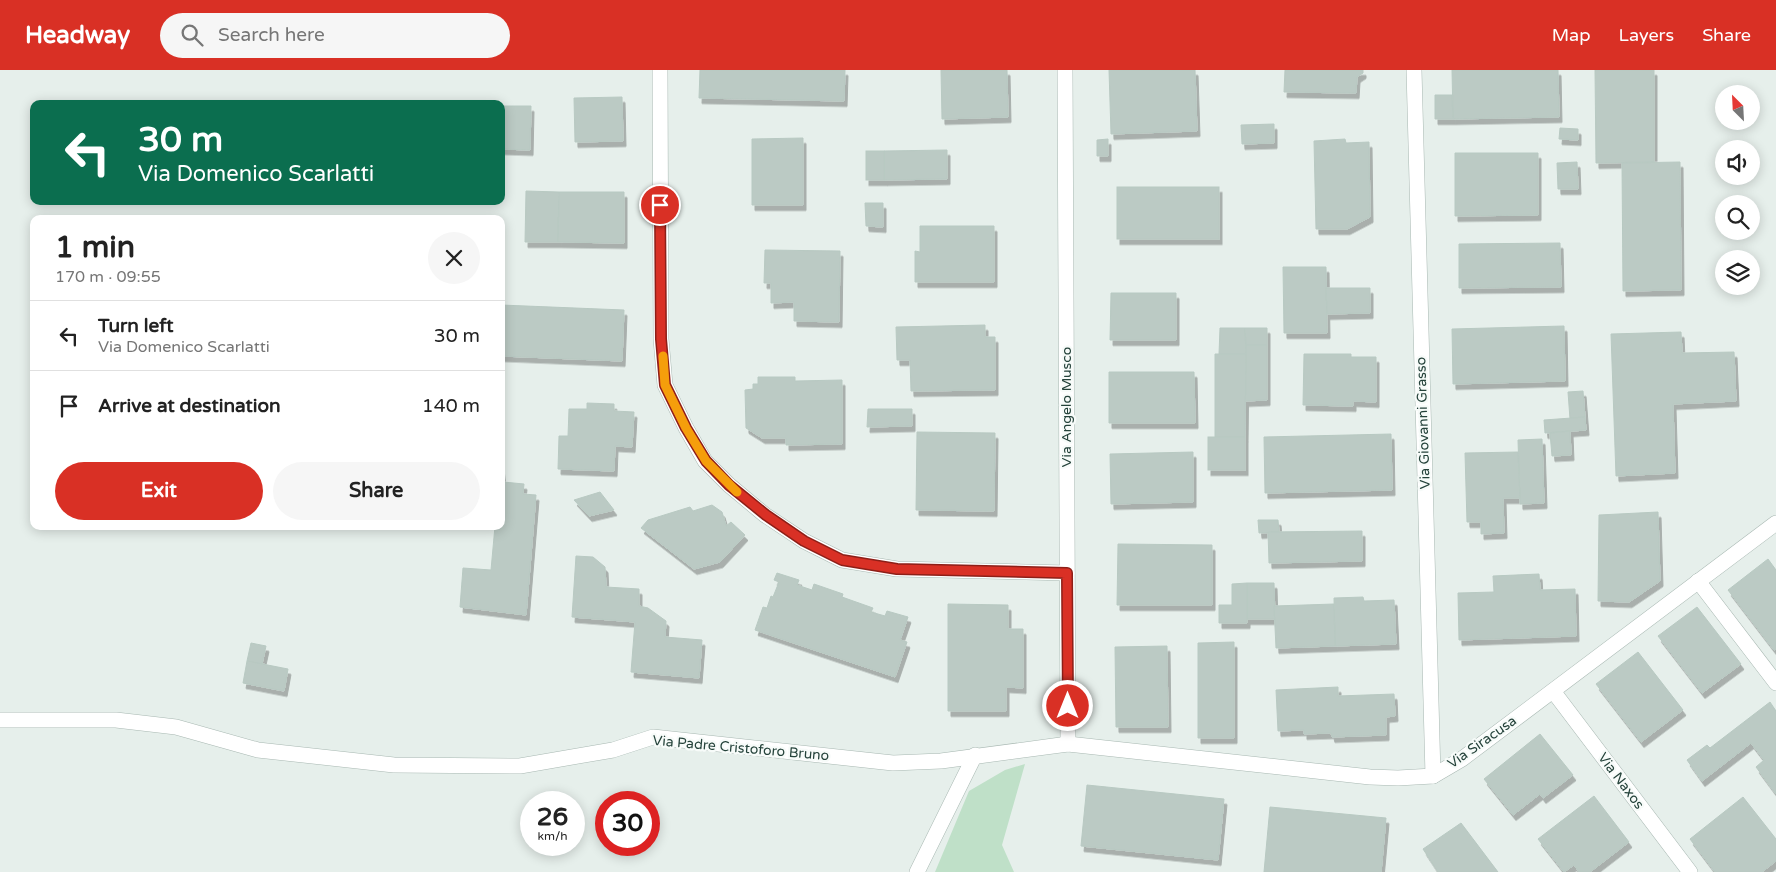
<!DOCTYPE html>
<html lang="en">
<head>
<meta charset="utf-8">
<style>
  :root { --surface:#fff; --page:#f6f6f6; --text:#222; --muted:#767676; --line:#e0e0e0; --accent:#d93025 }
  body { margin:0; font-family:"Varela Round",sans-serif; background:var(--page); color:var(--text); height:100vh; display:flex; flex-direction:column; font-size:19px; white-space:nowrap }
  * { box-sizing:border-box; margin:0 }
  p { font-size:16px; color:var(--muted) }
  .icon { flex:none; width:28px; height:28px; fill:none; stroke:currentColor; stroke-width:2; stroke-linecap:round; stroke-linejoin:round }
  .map { position:relative; flex:1; overflow:hidden }
  .sheet { position:absolute; left:30px; top:145px; width:475px; height:315px; display:flex; flex-direction:column; background:var(--surface); border-radius:10px; box-shadow:0 2px 12px #0003 }
  .sheet>* { flex:none }
  .banner { position:absolute; left:30px; top:30px; width:475px; height:105px; border-radius:10px; box-shadow:0 2px 12px #0003; background:#0b6e4f; color:#fff; overflow:hidden }
  .needle { width:32px; rotate:336deg }
  .fabs { position:absolute; left:1715px; top:15px; display:grid; gap:10px }
  .fabs a { display:grid; place-items:center; width:45px; height:45px; border-radius:50%; background:var(--surface); box-shadow:0 2px 12px #0003; font-size:25px }
  .speed { position:absolute; left:520px; top:721px; display:flex; gap:10px; font-size:25px; font-weight:700; text-align:center }
  .speed>* { display:grid; place-content:center; width:65px; height:65px; border-radius:50%; background:var(--surface); box-shadow:0 2px 12px #0003; line-height:1 }
  .speed small { font-size:12px; font-weight:400 }
  .speed .limit { border:8px solid #d22; background:#fff; color:#111 }
  .pin { position:absolute; display:grid; place-items:center; width:42px; height:42px; color:#fff; margin:-21px; border:2px solid #fff; border-radius:50%; box-shadow:0 1px 5px #0007 }
  .me { position:absolute; width:55px; margin:-28px; rotate:0deg; stroke-linejoin:round; filter:drop-shadow(0 0 4px #0008) }
  .turn { display:flex; align-items:center; gap:18px; height:105px; padding:0 25px; font-size:22px }
  .turn .icon { width:65px; height:65px; stroke-width:2.5 }
  .turn b { display:block; font-size:35px; line-height:42px }
  .round { display:grid; place-items:center; flex:none; width:52px; height:52px; border-radius:26px; background:var(--page) }
  .headline { display:flex; align-items:center; justify-content:space-between; height:85px; padding:0 25px }
  h1 { font-size:30px; font-weight:700; line-height:38px }
  .button { display:flex; gap:10px; margin-top:auto; padding:10px 25px }
  .button a { flex:1; height:58px; border-radius:30px; background:var(--accent); color:#fff; font-size:20px; font-weight:700; line-height:58px; text-align:center }
  .button a+a { background:var(--page); color:var(--text) }
  ul { padding:0; list-style:none }
  li { display:flex; align-items:center; gap:15px; height:70px; padding:0 25px; border-top:1px solid var(--line) }
  li div { flex:1 }
  li b { display:block; font-size:19px }
  li em { font-style:normal }
  header { display:flex; align-items:center; gap:30px; box-sizing:border-box; height:70px; padding:0 25px; background:var(--accent); color:#fff }
  header strong { font-size:24px }
  nav { display:flex; gap:28px; margin-inline-start:auto; font-size:18px }
  .search { width:350px; height:45px; background:var(--page); display:flex; align-items:center; gap:12px; box-sizing:border-box; padding:0 18px; border-radius:28px; color:var(--muted); font-size:19px }
  .map>svg:first-child { display:block }
  .green { fill:#bfe0c8 }
  .building { fill:#bbcac4; stroke:#b8c9c2; filter:url(#shadow) }
  .lines { fill:none; stroke-linecap:round; stroke-linejoin:round }
  .minor-casing { stroke:#a8b8b2; stroke-width:16 }
  .minor { stroke:#fff; stroke-width:15 }
  .route-casing { stroke:#8d1f18; stroke-width:12 }
  .route { stroke:#d93025; stroke-width:9 }
  .slow { stroke:#f59e0b; stroke-width:9 }
  .labels { text-anchor:middle; dominant-baseline:central; stroke-width:4.5; stroke-linejoin:round; paint-order:stroke }
  .street-label { font-size:14px; fill:#24423a; stroke:#f7fbf9 }
</style>
</head>
<body>
<header>
<strong>Headway</strong>
<div class="search"><svg class="icon" aria-label="search" viewBox="0 0 24 24"><circle cx="10" cy="10" r="6"/><path d="M15 15l6 6"/></svg>Search here</div>
<nav><a>Map</a><a>Layers</a><a>Share</a></nav>
</header>
<div class="map">
<svg width="1776" height="802" viewBox="0 0 1776 802">
  <defs>
    <filter id="shadow"><feDropShadow dx="3" dy="5.5" stdDeviation="0" flood-color="#0004"/></filter>
  </defs>
  <rect width="100%" height="100%" fill="#e6efeb"/>
  <!-- green -->
  <path class="green" d="M1025,694L1002,775L1014,802H935L969,721L1005,700Z"/>
  <!-- building -->
  <g class="building">
    <path d="M700,0H845L844,31L699,28Z"/>
    <path d="M941,0H1007L1008,47L942,49Z"/>
    <path d="M1109,0H1195L1197,61L1111,64Z"/>
    <path d="M1285,0H1363V3L1357,7L1356,23L1284,22Z"/>
    <path d="M1452,0H1558L1559,47L1453,49Z"/>
    <path d="M1595,0H1654V92L1596,93Z"/>
    <path d="M1435,25H1452L1453,49H1435Z"/>
    <path d="M622,27L623,71L575,72L574,28Z"/>
    <path d="M501,36H531L530,80L501,79Z"/>
    <path d="M1274,54V73L1242,74L1241,55Z"/>
    <path d="M1560,58L1578,59V70L1559,69Z"/>
    <path d="M803,68V135H752V69Z"/>
    <path d="M1108,69V86H1097V70Z"/>
    <path d="M1345,69L1346,73L1369,72L1370,147L1347,159H1316L1314,71Z"/>
    <path d="M947,80V109L884,110V81Z"/>
    <rect x="866" y="81" width="18" height="29"/>
    <path d="M1455,83H1538V145L1455,146Z"/>
    <path d="M1577,92L1578,119H1558L1557,93Z"/>
    <path d="M1680,92L1681,220L1623,221L1622,93Z"/>
    <rect x="1117" y="117" width="102" height="52"/>
    <path d="M526,121L559,122L558,172H525Z"/>
    <path d="M559,122H624V173L558,172Z"/>
    <path d="M865,133H883V157L866,156Z"/>
    <path d="M920,156H994V212H915V181L920,182Z"/>
    <path d="M1560,173L1561,217L1459,218V174Z"/>
    <path d="M765,180L840,181L839,252L794,251V232L771,233V213H764Z"/>
    <path d="M1283,197H1326L1327,263H1284Z"/>
    <path d="M1326,218H1370V243L1327,244Z"/>
    <path d="M1111,223H1176V270H1110Z"/>
    <path d="M501,235L624,240L622,291L501,286Z"/>
    <path d="M985,255V267H995V320L911,321L910,290H897L896,257Z"/>
    <path d="M1564,256L1565,311L1453,314L1452,259Z"/>
    <path d="M1220,258H1245L1246,284H1219Z"/>
    <path d="M1245,258H1267V275H1246Z"/>
    <path d="M1681,262L1682,283L1734,282L1736,331L1673,334L1675,403L1616,406L1611,264Z"/>
    <path d="M1246,275H1267V330L1245,331Z"/>
    <path d="M1215,284H1246L1245,367H1215Z"/>
    <path d="M1304,284H1351V287H1376V332L1353,331V336L1303,335Z"/>
    <path d="M1109,302H1194L1195,353H1109Z"/>
    <path d="M758,307H795V311L842,310V374L786,375V368H762L746,358L745,320L753,319V314H758Z"/>
    <path d="M1583,321L1585,347L1570,349L1568,322Z"/>
    <path d="M587,333L614,334V341L634,342L632,377L615,376L614,401L558,399L559,366H568L569,339H587Z"/>
    <path d="M868,339H912V356L867,357Z"/>
    <path d="M1585,347L1586,360L1545,363L1544,350Z"/>
    <path d="M1570,361L1571,385L1552,386L1550,363Z"/>
    <path d="M917,362L995,363L994,441L916,440Z"/>
    <path d="M1391,364L1392,420L1265,423L1264,367Z"/>
    <rect x="1208" y="367" width="37" height="33"/>
    <path d="M1542,369L1544,433L1520,434L1518,370Z"/>
    <path d="M1193,382V432L1111,434L1110,384Z"/>
    <path d="M1518,382L1520,428H1503L1504,463L1481,464V452H1467L1465,383Z"/>
    <path d="M501,394L503,412L524,414L523,424L536,425L526,545L460,537L463,498L491,500L495,456H501Z"/>
    <path d="M600,422L614,440L589,446L574,430Z"/>
    <path d="M712,435L722,442L726,456L731,452L745,465L720,492L694,499L641,458L648,450L690,437L693,441Z"/>
    <path d="M1658,442L1660,511L1629,532L1598,531L1599,445Z"/>
    <path d="M1258,450H1278L1279,462L1259,463Z"/>
    <path d="M1362,461V491L1269,493L1268,462Z"/>
    <path d="M1118,474L1212,475V535H1117Z"/>
    <path d="M576,486L593,487L605,497L606,517L639,519V536L648,538L666,551L665,567L702,570L699,608L631,602L635,552L572,547Z"/>
    <path d="M1768,489L1776,500V579L1774,580L1728,520Z"/>
    <path d="M777,503L799,510L797,515L812,520L814,514L843,524L842,527L873,538L871,542L885,546L887,541L908,547L900,570L907,572L895,607L755,560L763,537L767,538L771,526L773,527L779,512L774,510Z"/>
    <path d="M1539,504L1540,520L1575,519L1576,566L1459,570L1458,523L1494,522L1493,506Z"/>
    <path d="M1247,513H1274L1275,549H1247Z"/>
    <path d="M1247,513V553H1219V535H1232V514Z"/>
    <path d="M1363,527L1364,531L1394,530L1396,574L1335,576L1334,528Z"/>
    <path d="M948,534L1008,535V559H1023V618L1006,617V641H948Z"/>
    <path d="M1334,534L1335,576L1276,578L1274,536Z"/>
    <path d="M1697,537L1741,594L1702,623L1658,566Z"/>
    <path d="M1234,572V668H1198V573Z"/>
    <path d="M251,573L266,576L262,594L247,591Z"/>
    <path d="M1167,576L1168,657H1116L1115,577Z"/>
    <path d="M1638,582L1683,640L1641,672L1596,614Z"/>
    <path d="M247,591L288,599L284,621L243,613Z"/>
    <path d="M1338,617V626L1394,624L1395,646L1386,647V665L1332,667L1331,663L1304,664V660L1278,661L1276,620Z"/>
    <path d="M1770,632L1776,641V724L1756,697L1764,690L1751,673L1702,711L1687,690L1707,675L1710,678Z"/>
    <path d="M1540,664L1573,705L1543,728L1540,724L1513,745L1484,709Z"/>
    <path d="M1087,715L1224,729L1218,790L1081,776Z"/>
    <path d="M1594,726L1629,772L1590,802H1579L1574,795L1564,802L1538,769Z"/>
    <path d="M1743,727L1776,769V791L1762,802H1715L1690,769Z"/>
    <path d="M1270,737L1386,748L1381,802H1264Z"/>
    <path d="M1461,753L1498,802H1438L1423,779Z"/>
  </g>
  <g class="lines">
    <!-- minor casing -->
    <g class="minor-casing">
      <g id="minor">
        <path d="M660,0L661,269L665,315L686,358L705,391L729,415L765,445L804,471L842,490L897,499L1067,503"/>
        <path d="M1065,0L1068,674"/>
        <path d="M1414,0L1433,706"/>
        <path d="M1698,511L1776,613"/>
        <path d="M1553,621L1690,802"/>
        <path d="M0,650H116L176,657L258,680L394,695L520,696L613,680L653,667L893,693L941,691L1068,674L1370,707L1398,708L1433,706L1462,689L1776,453"/>
        <path d="M917,802L975,685"/>
      </g>
    </g>
    <!-- minor -->
    <use href="#minor" class="minor"/>
  </g>
  <g class="lines">
    <!-- route casing -->
    <g class="route-casing">
      <path id="route" d="M660,135L661,269L665,315L686,358L706,391L729,415L766,445L804,471L842,490L897,499L1067,503L1068,636"/>
    </g>
    <!-- route -->
    <use href="#route" class="route"/>
    <!-- slow -->
    <path class="slow" d="M663,286L665,315L686,358L706,391L737,422"/>
  </g>
  <g class="labels">
    <!-- street labels -->
    <g class="street-label">
      <text transform="translate(1066 337) rotate(-90)">Via Angelo Musco</text>
      <text transform="translate(1423 353) rotate(-92)">Via Giovanni Grasso</text>
      <text transform="translate(1482 672) rotate(-35)">Via Siracusa</text>
      <text transform="translate(741 678) rotate(5)">Via Padre Cristoforo Bruno</text>
      <text transform="translate(1621 711) rotate(53)">Via Naxos</text>
    </g>
  </g>
</svg>
<div class="fabs">
<a><svg class="needle" viewBox="-14 -14 28 28"><path d="M0-13l5 13h-10z" fill="#e53935"/><path d="M0 13l5-13h-10z" fill="#767676"/></svg></a>
<a><svg class="icon" aria-label="sound" viewBox="0 0 24 24"><path d="M4 9h4l5-4v14l-5-4H4zM17 9q2 3 0 6"/></svg></a>
<a><svg class="icon" aria-label="search" viewBox="0 0 24 24"><circle cx="10" cy="10" r="6"/><path d="M15 15l6 6"/></svg></a>
<a><svg class="icon" aria-label="layers" viewBox="0 0 24 24"><path d="M12 4l9 5-9 5-9-5zM3 14l9 5 9-5"/></svg></a>
</div>
<div class="speed"><div>26<small>km/h</small></div><div class="limit">30</div></div>
<div class="pin" style="left:660px;top:135px;background:#d93025"><svg class="icon" aria-label="arrive" viewBox="0 0 24 24"><path d="M6 21V4h12l-3 4 3 4H6"/></svg></div>
<svg class="me" style="left:1068px;top:636px" viewBox="-20 -20 40 40"><circle r="17" fill="#d93025" stroke="#fff" stroke-width="3"/><path d="M0-11L8 9 0 5-8 9z" fill="#fff"/></svg>
<div class="banner">
<div class="turn"><svg class="icon" aria-label="left" viewBox="0 0 24 24"><path d="M17 20v-9H6M10 6l-5 5 5 5"/></svg><div><b>30 m</b>Via Domenico Scarlatti</div></div>
</div>
<section class="sheet">
<div class="headline"><div><h1>1 min</h1><p>170 m · 09:55</p></div><a class="round"><svg class="icon" aria-label="close" viewBox="0 0 24 24"><path d="M6 6l12 12M18 6L6 18"/></svg></a></div>
<ul>
<li><svg class="icon" aria-label="left" viewBox="0 0 24 24"><path d="M17 20v-9H6M10 6l-5 5 5 5"/></svg><div><b>Turn left</b><p>Via Domenico Scarlatti</p></div><em>30 m</em></li>
<li><svg class="icon" aria-label="arrive" viewBox="0 0 24 24"><path d="M6 21V4h12l-3 4 3 4H6"/></svg><div><b>Arrive at destination</b></div><em>140 m</em></li>
</ul>
<div class="button"><a>Exit</a><a>Share</a></div>
</section>
</div>
</body>
</html>
